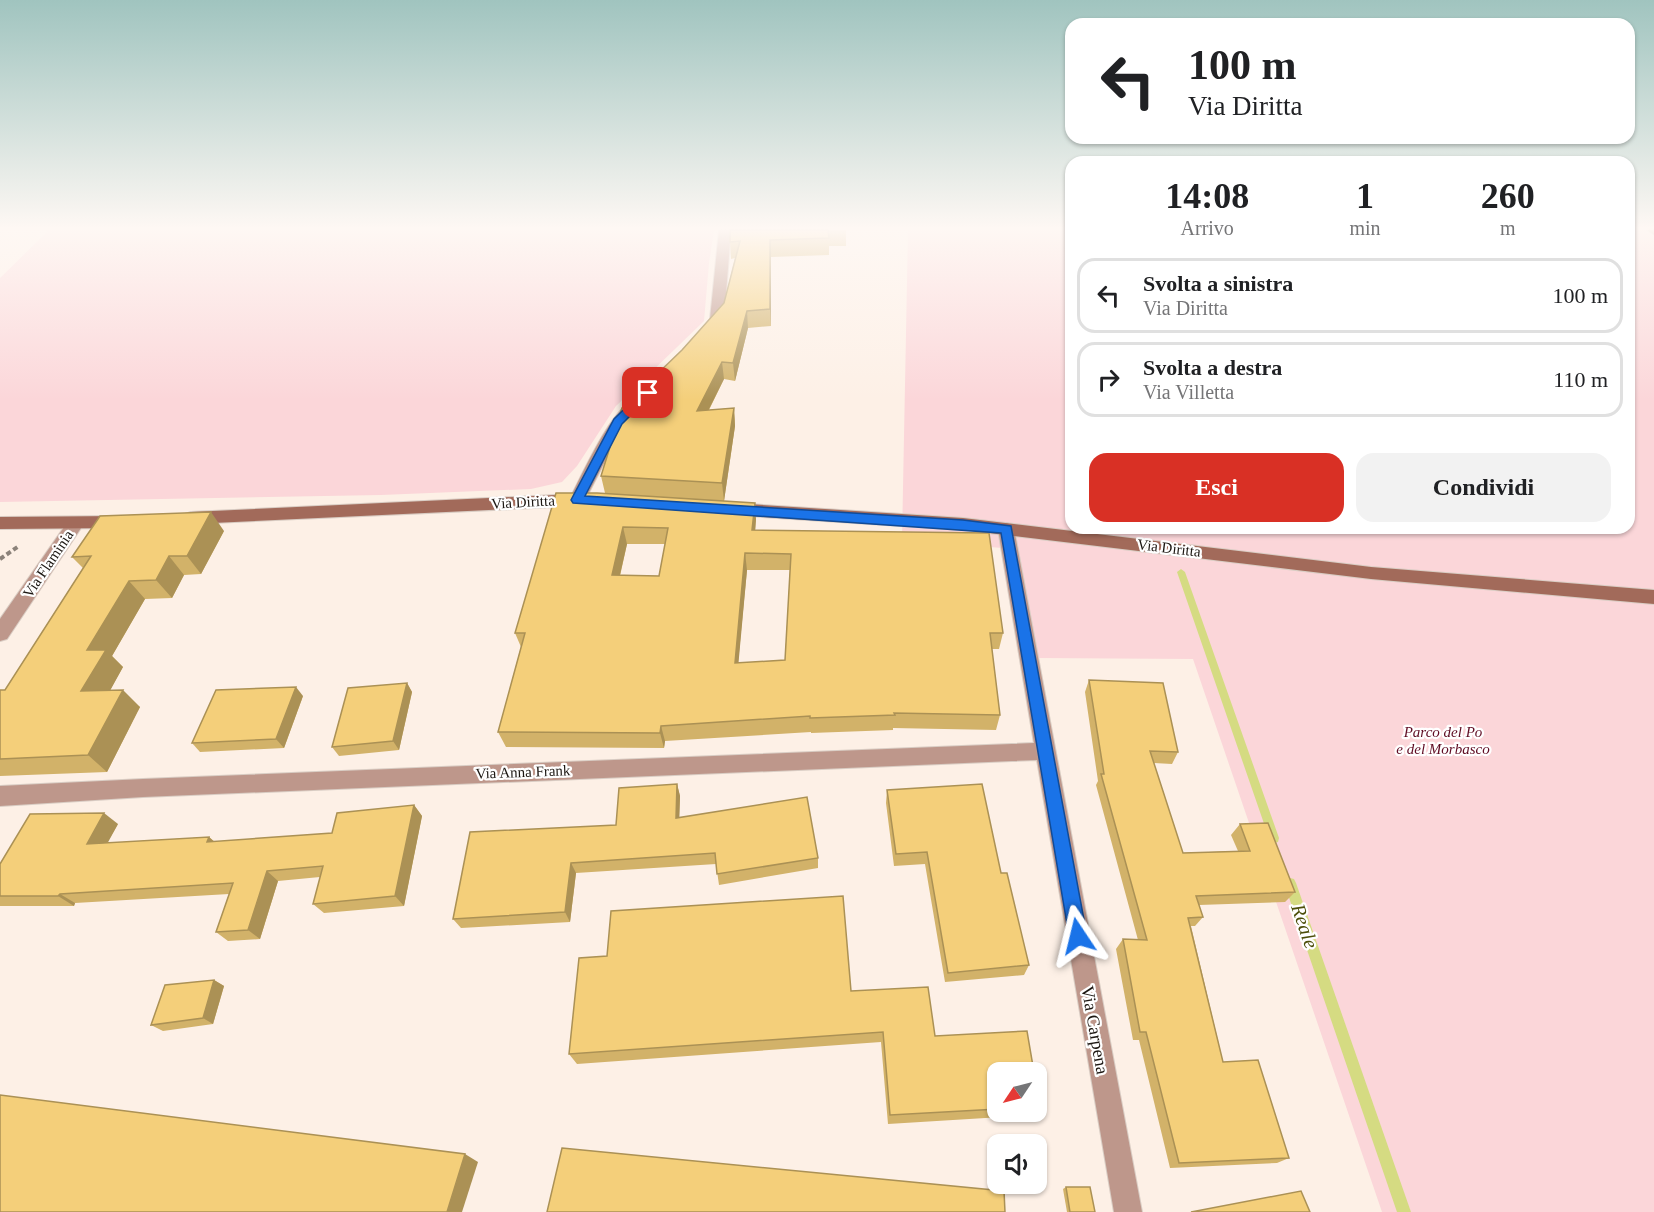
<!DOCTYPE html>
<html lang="it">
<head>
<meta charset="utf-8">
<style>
  :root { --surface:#fff; --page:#f2f2f2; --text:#202124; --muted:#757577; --line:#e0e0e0; --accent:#d93025 }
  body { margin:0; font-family:Georgia,serif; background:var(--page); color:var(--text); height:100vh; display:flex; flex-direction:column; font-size:22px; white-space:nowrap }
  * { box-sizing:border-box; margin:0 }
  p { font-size:20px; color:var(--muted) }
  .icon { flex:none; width:33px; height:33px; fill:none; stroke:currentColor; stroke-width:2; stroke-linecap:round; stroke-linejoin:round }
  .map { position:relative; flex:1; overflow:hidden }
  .drawer { position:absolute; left:1065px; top:156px; width:570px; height:378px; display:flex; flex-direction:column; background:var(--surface); border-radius:18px; box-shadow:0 2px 4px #0004 }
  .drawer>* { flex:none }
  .guide { position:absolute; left:1065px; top:18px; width:570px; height:126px; border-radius:18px; box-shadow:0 2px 4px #0004; background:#fff; color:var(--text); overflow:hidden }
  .needle { width:39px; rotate:235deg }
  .buttons { position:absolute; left:987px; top:1062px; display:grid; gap:12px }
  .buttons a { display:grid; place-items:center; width:60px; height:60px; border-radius:12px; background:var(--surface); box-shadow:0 2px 4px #0004; font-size:30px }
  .pin { position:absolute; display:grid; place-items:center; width:51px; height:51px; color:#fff; margin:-26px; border-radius:12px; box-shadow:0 3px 9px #0006 }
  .me { position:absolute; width:66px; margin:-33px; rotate:350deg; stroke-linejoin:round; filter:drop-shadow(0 0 4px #0008) }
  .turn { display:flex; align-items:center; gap:21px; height:126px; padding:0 24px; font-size:27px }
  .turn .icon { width:78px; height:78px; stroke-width:2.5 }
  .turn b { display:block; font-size:42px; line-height:51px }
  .eta { display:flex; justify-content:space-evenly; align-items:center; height:102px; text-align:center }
  .eta b { font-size:36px; font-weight:700; line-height:42px }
  .action { display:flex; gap:12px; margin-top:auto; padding:12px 24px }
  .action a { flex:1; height:69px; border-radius:18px; background:var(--accent); color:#fff; font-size:24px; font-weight:700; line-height:69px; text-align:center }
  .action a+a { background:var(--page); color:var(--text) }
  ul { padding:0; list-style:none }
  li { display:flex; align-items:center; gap:18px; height:75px; margin:0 12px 9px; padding:0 12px; border:3px solid var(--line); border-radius:18px }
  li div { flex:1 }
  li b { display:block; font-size:22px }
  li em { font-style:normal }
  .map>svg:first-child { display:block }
  .green { fill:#fbd6d9 }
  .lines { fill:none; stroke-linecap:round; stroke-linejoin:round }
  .stream { fill:#d5db82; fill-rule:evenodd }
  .street-casing { stroke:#d9cdc4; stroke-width:2 }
  .secondary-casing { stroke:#d9cdc4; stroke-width:2 }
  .path { stroke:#8b827a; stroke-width:4; stroke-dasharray:5 3; stroke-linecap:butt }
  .street { fill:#be978b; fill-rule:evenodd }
  .secondary { fill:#a26a5a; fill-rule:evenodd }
  .wall { fill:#d2b269; fill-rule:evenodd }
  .shaded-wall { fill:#ab9155 }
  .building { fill:#f4cf7a; stroke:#ab9155; stroke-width:1.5; fill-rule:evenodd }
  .route { fill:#1a73e8; stroke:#114b97; stroke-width:1.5 }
  .labels { text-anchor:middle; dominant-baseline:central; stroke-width:4.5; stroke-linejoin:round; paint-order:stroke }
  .street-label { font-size:15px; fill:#1c1712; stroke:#fff }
  .park-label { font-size:15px; font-style:italic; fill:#5f0c23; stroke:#fff }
  .near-street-label { font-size:18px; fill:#1c1712; stroke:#fff }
  .near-water-label { font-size:20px; font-style:italic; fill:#4d4f0a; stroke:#fff }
</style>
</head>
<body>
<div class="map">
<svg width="1654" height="1212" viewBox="0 0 1654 1212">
  <rect width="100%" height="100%" fill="#fdf0e6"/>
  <!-- green -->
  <g class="green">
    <path d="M49,230H714L709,263L704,321L616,406L577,466L562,482L531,489L381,495L0,502V278Z"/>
    <path d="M908,230H1071V528H1629V230H1654V1212H1382L1193,659L1036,658L1015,549L902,540Z"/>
  </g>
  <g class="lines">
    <!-- stream -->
    <g class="stream">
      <path d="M1181,569L1185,572L1279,838L1278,842L1274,843L1270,842L1269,838L1177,572Z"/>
      <path d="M1290,878L1294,879L1296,883L1411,1212H1397L1284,883L1286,879Z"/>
    </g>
    <!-- street casing -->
    <g class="street-casing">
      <g id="street">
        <path d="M719,230H731L724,319L714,332L709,333L702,329L710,319Z"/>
        <path d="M635,400L642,405L624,424L583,504H571L569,500C581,478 612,406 635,400Z"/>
        <path d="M75,518L81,520L83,524L81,528L7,639L0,641V619L69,520Z"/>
        <path d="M1006,523L1012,525L1014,529L1142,1212H1114L1037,760L143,797L0,806V786L143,779L1034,743L998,529L1000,525Z"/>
      </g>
    </g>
    <!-- secondary casing -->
    <g class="secondary-casing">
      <g id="secondary">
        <path d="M1647,230H1654V235Z"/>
        <path d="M577,494L583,496L585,500L583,504L577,506L191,524L185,522L183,518L185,514L191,512Z"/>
        <path d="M733,503L963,518L1371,567L1654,590V604L1371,579L963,530L733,515L727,513L725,509L727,505Z"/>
        <path d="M118,516L124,518L126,522L124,526L118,528L0,529V517Z"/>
      </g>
    </g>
    <!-- path -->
    <path class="path" d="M0,559L19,546"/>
    <!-- street -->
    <use href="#street" class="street"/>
    <!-- secondary -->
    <use href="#secondary" class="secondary"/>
  </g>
  <!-- wall -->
  <g class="wall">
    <path d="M730,230H846V246H829V255L771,257V326L748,328L735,381L724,379L709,410L734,408L735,426L724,501L756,519L755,530L1003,633L999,649H992L1000,715L996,730L893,728V730L811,733V732L665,741L664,748L506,747L498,732L521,647L515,633L605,493L601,476L682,350L724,303L735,258L731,259L730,242ZM627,544H665L659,576H620ZM747,570H790L785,660L738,663Z"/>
    <path d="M224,531L201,574L184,575L172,598L145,599L112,656L123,667L110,690L140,707L107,772L0,776V690H5L83,568L72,557Z"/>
    <path d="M1089,680L1178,752L1172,764L1154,763L1183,853L1238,851L1231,835L1240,824L1295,892L1285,902L1199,905L1203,917L1195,926H1191L1223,1062L1289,1158L1277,1163L1170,1168L1139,1040H1133L1116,949L1123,939L1138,940L1096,785L1098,781L1085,692Z"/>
    <path d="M407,683L412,692L399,750L339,756L332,747Z"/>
    <path d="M303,696L284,748L200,752L192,743Z"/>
    <path d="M677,784L680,796L679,817L818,858V868L719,885L716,864L576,873L570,922L461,928L453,919L616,825Z"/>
    <path d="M887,790L1001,873L1029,965L1024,975L945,982L925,864L894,866L886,803Z"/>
    <path d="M414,805L422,816L404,906L324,913L313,904L320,877L278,881L260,939L228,941L216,932L229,894L75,903L74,906H0V864L118,824L107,843L209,837L215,842L332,833Z"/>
    <path d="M214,980L224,986L213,1024L163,1031L151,1025Z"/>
    <path d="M851,991L935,1036L998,1072V1112H1036L1033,1115L888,1124L881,1042L577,1064L569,1054Z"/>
    <path d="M1066,1187L1095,1212H1067L1063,1189Z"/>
  </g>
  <!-- shaded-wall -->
  <g class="shaded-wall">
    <path d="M770,240L771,257V326L770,309Z"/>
    <path d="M747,311L748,328L735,381L733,363Z"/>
    <path d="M722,362L724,379L699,429L697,411Z"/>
    <path d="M734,408L735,426L724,501L722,483Z"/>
    <path d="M755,503L756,519L754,547L752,530Z"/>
    <path d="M211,512L224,531L201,574L187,556Z"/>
    <path d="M623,527L627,544L616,592L612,575Z"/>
    <path d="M745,553L747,570L737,679L735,663Z"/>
    <path d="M169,556L184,575L172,598L156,580Z"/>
    <path d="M129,581L145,599L112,656L123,667L100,709L81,691L87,650Z"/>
    <path d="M407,683L412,692L399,750L393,741Z"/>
    <path d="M296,687L303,696L284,748L276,739Z"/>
    <path d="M123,690L140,707L107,772L88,755Z"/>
    <path d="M661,726L665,741L664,748L660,733Z"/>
    <path d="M677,784L680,796L679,829L676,818Z"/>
    <path d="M414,805L422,816L404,906L395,896Z"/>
    <path d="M104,813L118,824L101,855L87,844Z"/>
    <path d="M209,837L221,848L207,842Z"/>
    <path d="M571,863L576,873L570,922L565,912Z"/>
    <path d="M267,871L278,881L260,939L248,930Z"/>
    <path d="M60,894L75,903L74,906L58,896Z"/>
    <path d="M214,980L224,986L213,1024L203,1018Z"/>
    <path d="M465,1154L478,1162L462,1212H447Z"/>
  </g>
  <!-- building -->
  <g class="building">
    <path d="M730,230H828L829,238L770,240V309L747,311L733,363L722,362L697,411L734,408L722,483L601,476L622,408L682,350L724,303L740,241L730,242Z"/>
    <path d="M556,493H597L755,503L752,530L989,533L1003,633H990L1000,715L894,713L895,715L810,718V716L661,726L660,733L498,732L525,633H515ZM623,527L668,528L659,576L612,575ZM745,553L791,554L785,660L735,663Z"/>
    <path d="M211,512L187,556H169L156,580L129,581L87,650H106L81,691L123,690L88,755L0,759V690H5L91,556L72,557L100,516Z"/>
    <path d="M1089,680L1163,683L1178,752L1150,751L1183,853L1250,851L1240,824L1268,823L1295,892L1196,896L1203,917L1188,918L1223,1062L1258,1060L1289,1158L1179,1163L1146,1032H1140L1123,939L1147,940L1101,774H1104Z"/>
    <path d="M407,683L393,741L332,747L348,688Z"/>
    <path d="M296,687L276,739L192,743L216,690Z"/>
    <path d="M677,784L676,818L807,797L818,858L717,874L715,853L571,863L565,912L453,919L470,832L616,825L619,788Z"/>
    <path d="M982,784L1001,873H1007L1029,965L948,973L927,852L896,854L887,790Z"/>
    <path d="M414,805L395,896L313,904L323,866L267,871L248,930L216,932L233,883L60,894L58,896H0V864L30,814L104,813L87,844L209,837L207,842L332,833L337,813Z"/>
    <path d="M843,896L851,991L928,987L935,1036L1027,1031L1034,1072H998V1109L890,1115L883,1032L569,1054L579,958L607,956L611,911Z"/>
    <path d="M214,980L203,1018L151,1025L165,985Z"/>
    <path d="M1036,1086L1040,1107H1036Z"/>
    <path d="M0,1095L465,1154L447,1212H0Z"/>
    <path d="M562,1148L1004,1191L1005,1212H547Z"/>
    <path d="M1066,1187H1090L1095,1212H1070Z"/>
    <path d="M1301,1191L1310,1212H1191Z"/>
  </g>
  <!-- sky -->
  <linearGradient id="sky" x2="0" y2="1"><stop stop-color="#a0c4bf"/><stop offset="0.57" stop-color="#fef8f4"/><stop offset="1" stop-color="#fef8f4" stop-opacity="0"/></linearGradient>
  <rect width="1654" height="400" fill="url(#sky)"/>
  <!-- route -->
  <path class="route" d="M648,389L653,393L622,424L585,496L963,520L1011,526L1087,936L1085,942L1078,944L1072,942L1069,936L1001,533L573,503L571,500L614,419L644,390Z"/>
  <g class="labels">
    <!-- street labels -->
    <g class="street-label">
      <text transform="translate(523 502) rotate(-3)">Via Diritta</text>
      <text transform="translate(1169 548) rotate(7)">Via Diritta</text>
      <text transform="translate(48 564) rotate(-56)">Via Flaminia</text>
      <text transform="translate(523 772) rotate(-2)">Via Anna Frank</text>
    </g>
    <!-- park labels -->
    <g class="park-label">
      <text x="1443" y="732">Parco del Po<tspan x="1443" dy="17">e del Morbasco</tspan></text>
    </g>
    <!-- near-street labels -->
    <g class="near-street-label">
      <text transform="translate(1095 1030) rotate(80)">Via Carpena</text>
    </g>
    <!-- near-water labels -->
    <g class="near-water-label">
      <text transform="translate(1305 926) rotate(71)">Reale</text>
    </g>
  </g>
</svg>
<div class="buttons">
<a><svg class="needle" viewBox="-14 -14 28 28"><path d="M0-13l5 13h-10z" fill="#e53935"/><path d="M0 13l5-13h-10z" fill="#757577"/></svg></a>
<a><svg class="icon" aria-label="sound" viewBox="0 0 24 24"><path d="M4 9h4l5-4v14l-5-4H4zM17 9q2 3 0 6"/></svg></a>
</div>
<div class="pin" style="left:648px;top:393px;background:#d93025"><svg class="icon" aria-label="arrive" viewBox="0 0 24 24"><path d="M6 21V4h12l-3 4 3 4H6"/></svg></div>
<svg class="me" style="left:1078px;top:936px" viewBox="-20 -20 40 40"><path d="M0-17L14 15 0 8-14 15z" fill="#1a73e8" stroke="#fff" stroke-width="4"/></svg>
<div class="guide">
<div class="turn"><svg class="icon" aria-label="left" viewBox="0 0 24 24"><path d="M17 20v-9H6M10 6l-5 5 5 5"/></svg><div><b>100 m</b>Via Diritta</div></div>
</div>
<section class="drawer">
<div class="eta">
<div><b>14:08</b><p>Arrivo</p></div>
<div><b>1</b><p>min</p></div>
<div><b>260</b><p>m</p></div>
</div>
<ul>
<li><svg class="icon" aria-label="left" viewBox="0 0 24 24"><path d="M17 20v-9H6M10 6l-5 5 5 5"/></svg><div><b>Svolta a sinistra</b><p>Via Diritta</p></div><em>100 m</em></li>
<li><svg class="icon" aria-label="right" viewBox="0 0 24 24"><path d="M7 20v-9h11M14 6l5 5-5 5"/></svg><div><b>Svolta a destra</b><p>Via Villetta</p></div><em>110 m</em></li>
</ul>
<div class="action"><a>Esci</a><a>Condividi</a></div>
</section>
</div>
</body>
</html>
